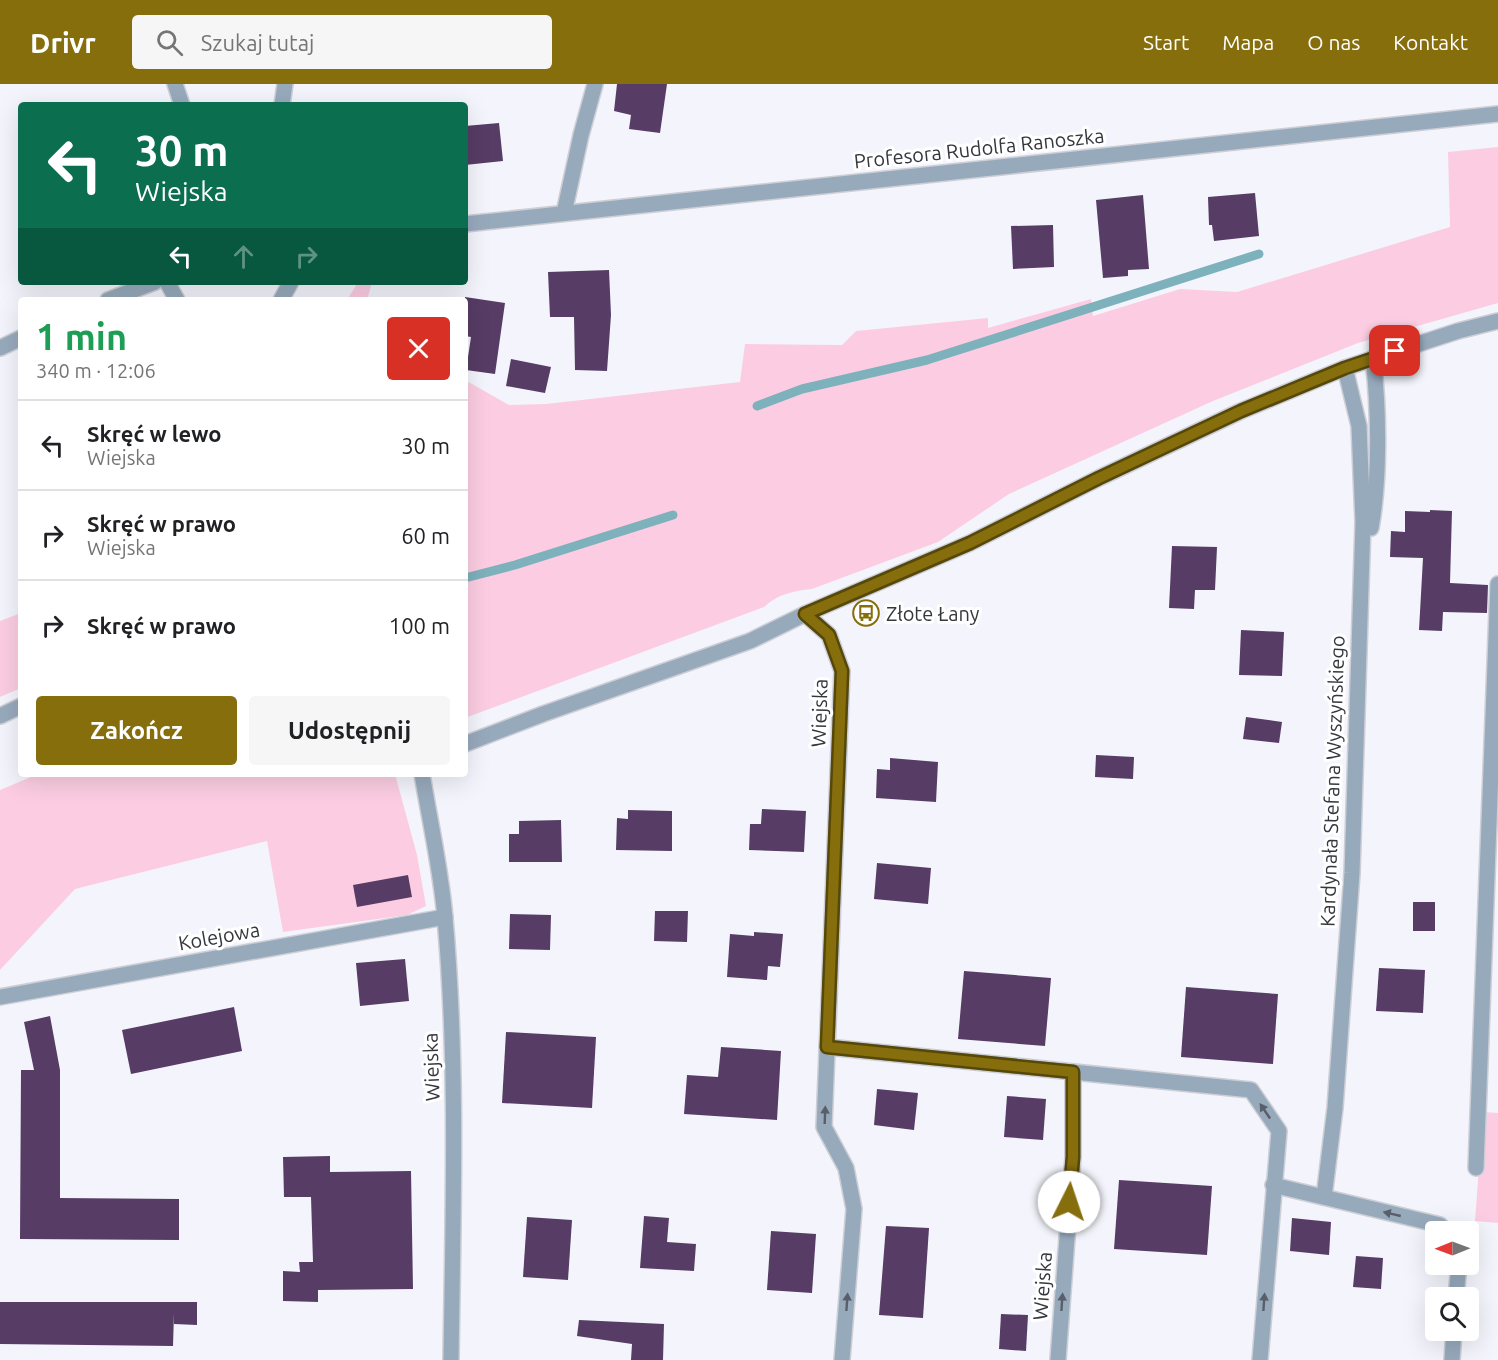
<!DOCTYPE html>
<html lang="pl">
<head>
<meta charset="utf-8">
<style>
  :root { --surface:#fff; --page:#f6f6f6; --text:#202124; --muted:#757577; --line:#e0e0e0; --accent:#866e0d }
  body { margin:0; font-family:Ubuntu,sans-serif; background:var(--page); color:var(--text); height:100vh; display:flex; flex-direction:column; font-size:22px; white-space:nowrap }
  * { box-sizing:border-box; margin:0 }
  p { font-size:20px; color:var(--muted) }
  .icon { flex:none; width:33px; height:33px; fill:none; stroke:currentColor; stroke-width:2; stroke-linecap:round; stroke-linejoin:round }
  .map { position:relative; flex:1; overflow:hidden }
  .sheet { position:absolute; left:18px; top:213px; width:450px; height:480px; display:flex; flex-direction:column; background:var(--surface); border-radius:6px; box-shadow:0 6px 24px #0002 }
  .sheet>* { flex:none }
  .top-card { position:absolute; left:18px; top:18px; width:450px; height:183px; border-radius:6px; box-shadow:0 6px 24px #0002; background:#0b6e4f; color:#fff; overflow:hidden }
  .needle { width:39px; rotate:269deg }
  .fabs { position:absolute; left:1425px; top:1137px; display:grid; gap:12px }
  .fabs a { display:grid; place-items:center; width:54px; height:54px; border-radius:6px; background:var(--surface); box-shadow:0 6px 24px #0002; font-size:30px }
  .pin { position:absolute; display:grid; place-items:center; width:51px; height:51px; color:#fff; margin:-26px; border-radius:12px; box-shadow:0 3px 9px #0006 }
  .me { position:absolute; width:66px; margin:-33px; rotate:4deg; stroke-linejoin:round; filter:drop-shadow(0 0 4px #0008) }
  .turn { display:flex; align-items:center; gap:21px; height:126px; padding:0 18px; font-size:27px }
  .turn .icon { width:78px; height:78px; stroke-width:2.5 }
  .turn b { display:block; font-size:42px; line-height:51px }
  .lanes { display:flex; align-items:center; height:57px; padding:0 18px; background:#0003; justify-content:center; gap:30px; direction:ltr }
  .lanes .off { opacity:.35 }
  .round { display:grid; place-items:center; flex:none; width:63px; height:63px; border-radius:6px; background:var(--page) }
  .summary { display:flex; align-items:center; justify-content:space-between; height:102px; padding:0 18px }
  h1 { font-size:36px; font-weight:700; line-height:45px; color:#1e9e55 }
  .action { display:flex; gap:12px; margin-top:auto; padding:12px 18px }
  .action a { flex:1; height:69px; border-radius:6px; background:var(--accent); color:#fff; font-size:24px; font-weight:700; line-height:69px; text-align:center }
  .action a+a { background:var(--page); color:var(--text) }
  ul { padding:0; list-style:none }
  li { display:flex; align-items:center; gap:18px; height:90px; padding:0 18px; border-top:2px solid var(--line) }
  li div { flex:1 }
  li b { display:block; font-size:22px }
  li em { font-style:normal }
  header { display:flex; align-items:center; gap:36px; box-sizing:border-box; height:84px; padding:0 30px; background:var(--accent); color:#fff }
  header strong { font-size:28px }
  nav { display:flex; gap:33px; margin-inline-start:auto; font-size:21px }
  .search { width:420px; height:54px; background:var(--page); display:flex; align-items:center; gap:15px; box-sizing:border-box; padding:0 21px; border-radius:6px; color:var(--muted); font-size:22px }
  .map>svg:first-child { display:block }
  .green { fill:#fccde2 }
  .lines { fill:none; stroke-linecap:round; stroke-linejoin:round }
  .stream { stroke:#7db1bb; stroke-width:9 }
  .building { fill:#573c65 }
  .minor-casing { stroke:#cecfd6; stroke-width:18 }
  .minor { stroke:#97aabc; stroke-width:15 }
  .oneway { fill:#585f6a }
  .route-casing { stroke:#574808; stroke-width:15 }
  .route { stroke:#866e0d; stroke-width:10 }
  .labels { text-anchor:middle; dominant-baseline:central; stroke-width:6; stroke-linejoin:round; paint-order:stroke }
  .street-label { font-size:20px; fill:#36373e; stroke:#fff }
  .poi-label { font-size:20px; fill:#36373e; stroke:#fff; text-anchor:start }
</style>
</head>
<body>
<header>
<strong>Drivr</strong>
<div class="search"><svg class="icon" aria-label="search" viewBox="0 0 24 24"><circle cx="10" cy="10" r="6"/><path d="M15 15l6 6"/></svg>Szukaj tutaj</div>
<nav><a>Start</a><a>Mapa</a><a>O nas</a><a>Kontakt</a></nav>
</header>
<div class="map">
<svg width="1498" height="1276" viewBox="0 0 1498 1276">
  <rect width="100%" height="100%" fill="#f4f5fc"/>
  <!-- green -->
  <g class="green">
    <path d="M1498,63V219L1358,259L1213,317L1009,410L938,458L812,505C793,507 778,510 764,523L465,634V296L509,321L546,320L740,298L745,260L842,261L856,247L988,234V244L1091,215L1093,232L1180,205L1237,208L1450,143L1448,68Z"/>
    <path d="M358,198H372L367,216H347Z"/>
    <path d="M21,529V604L0,613V537Z"/>
    <path d="M38,690H395L417,771L426,822L407,831L283,848L267,757L75,805L0,886V706Z"/>
    <path d="M1483,1028L1498,1029V1139L1475,1137Z"/>
  </g>
  <g class="lines">
    <!-- stream -->
    <g class="stream">
      <path d="M757,322L802,305L927,276L1259,170"/>
      <path d="M465,494L515,481L673,431"/>
    </g>
  </g>
  <!-- building -->
  <g class="building">
    <path d="M617,0H667L660,49L629,45L631,31L614,27Z"/>
    <path d="M499,39L503,77L465,81V42Z"/>
    <path d="M1255,109L1259,152L1214,157L1212,141H1209L1208,113Z"/>
    <path d="M1143,111L1149,185L1128,186V192L1103,194L1096,116Z"/>
    <path d="M1053,141L1054,183L1013,185L1011,142Z"/>
    <path d="M609,186L611,231L607,287L575,286L574,233H550L548,188Z"/>
    <path d="M465,213L505,219L495,290L466,286L471,253L465,252Z"/>
    <path d="M511,275L551,283L545,309L506,302Z"/>
    <path d="M1430,426L1452,427L1450,499L1488,501L1487,529L1443,528L1442,547L1419,546L1423,474L1390,473L1391,447L1405,448V427L1430,428Z"/>
    <path d="M1172,462L1217,463L1215,506H1195L1194,525L1169,524Z"/>
    <path d="M1241,546L1284,548L1282,592L1239,591Z"/>
    <path d="M1246,633L1282,638L1279,659L1243,655Z"/>
    <path d="M1096,671L1134,673L1133,695L1095,693Z"/>
    <path d="M890,674L938,678L936,718L876,714L877,685L890,686Z"/>
    <path d="M762,725L806,727L804,768L749,766L750,740H761Z"/>
    <path d="M628,726L672,727V767L616,766L617,734L628,735Z"/>
    <path d="M561,736L562,778H509V750H519V737Z"/>
    <path d="M877,779L931,784L928,820L874,815Z"/>
    <path d="M408,791L412,813L357,823L353,801Z"/>
    <rect x="1413" y="818" width="22" height="29"/>
    <path d="M655,827H688L687,858L654,857Z"/>
    <path d="M510,830L551,831L550,866L509,865Z"/>
    <path d="M754,848L783,850L780,883L768,882L767,896L727,893L730,850L754,852Z"/>
    <path d="M405,875L409,917L360,922L356,879Z"/>
    <path d="M1379,884L1425,886L1423,929L1376,927Z"/>
    <path d="M964,887L1051,894L1045,962L958,955Z"/>
    <path d="M1186,903L1278,910L1273,980L1181,973Z"/>
    <path d="M234,923L242,967L131,990L122,946Z"/>
    <path d="M50,932L60,986V1114L179,1115V1156L20,1155L21,986H34L24,938Z"/>
    <path d="M506,948L596,953L592,1024L502,1019Z"/>
    <path d="M721,963L781,967L777,1036L684,1030L687,991L718,993Z"/>
    <path d="M877,1005L918,1009L914,1046L874,1041Z"/>
    <path d="M1007,1012L1046,1015L1043,1056L1004,1053Z"/>
    <path d="M330,1072V1088L411,1087L413,1205L318,1206V1218L283,1217V1187L300,1188L299,1178H313L311,1113H284L283,1073Z"/>
    <path d="M1119,1096L1212,1102L1207,1171L1114,1165Z"/>
    <path d="M644,1132L669,1134L667,1158L696,1160L694,1187L640,1184Z"/>
    <path d="M527,1133L572,1136L568,1196L523,1193Z"/>
    <path d="M1292,1134L1331,1138L1329,1171L1290,1167Z"/>
    <path d="M886,1142L929,1144L923,1234L879,1231Z"/>
    <path d="M771,1147L816,1150L812,1209L767,1206Z"/>
    <path d="M1356,1172L1383,1174L1381,1205L1353,1203Z"/>
    <path d="M0,1218H197V1241L174,1240V1229L173,1262L0,1260Z"/>
    <path d="M1001,1230L1028,1231L1026,1267L999,1265Z"/>
    <path d="M579,1236L664,1240L663,1276H631L632,1260L577,1252Z"/>
  </g>
  <g class="lines">
    <!-- minor casing -->
    <g class="minor-casing">
      <g id="minor">
        <path d="M175,0L182,21"/>
        <path d="M282,21L285,0"/>
        <path d="M564,129L581,51L595,0"/>
        <path d="M465,140L1498,30"/>
        <path d="M167,198L177,216"/>
        <path d="M108,216L155,198"/>
        <path d="M281,216L291,198"/>
        <path d="M0,264L21,254"/>
        <path d="M1371,444C1380,394 1379,325 1373,274"/>
        <path d="M805,530L829,551L842,587L824,1043L846,1084L854,1125L842,1276"/>
        <path d="M0,632L21,622"/>
        <path d="M465,660L543,630L750,557L805,530L970,459L1099,394L1241,327L1345,284L1458,247L1498,237"/>
        <path d="M422,690C430,738 441,786 445,834C458,981 453,1129 451,1276"/>
        <path d="M0,913L445,833"/>
        <path d="M827,963L1251,1006L1279,1047L1260,1276"/>
        <path d="M1476,1084L1498,500"/>
        <path d="M1273,1101L1440,1141L1446,1148"/>
        <path d="M1324,1113L1335,1024L1352,789L1363,438L1359,342L1345,284"/>
        <path d="M1456,1214L1459,1180"/>
        <path d="M1058,1276L1073,1073V988"/>
        <path d="M1452,1276L1454,1246"/>
      </g>
    </g>
    <!-- minor -->
    <use href="#minor" class="minor"/>
  </g>
  <!-- one-way arrows -->
  <defs><path id="oneway-solid" d="M-6-.8H1V-3.2L6.5 0L1 3.2V.8H-6Z" transform="scale(1.5)"/></defs>
  <g class="oneway">
    <use href="#oneway-solid" transform="translate(1265 1027) rotate(-124)"/>
    <use href="#oneway-solid" transform="translate(825 1031) rotate(-88)"/>
    <use href="#oneway-solid" transform="translate(1392 1130) rotate(-167)"/>
    <use href="#oneway-solid" transform="translate(847 1218) rotate(-86)"/>
    <use href="#oneway-solid" transform="translate(1062 1218) rotate(-86)"/>
    <use href="#oneway-solid" transform="translate(1264 1218) rotate(-86)"/>
  </g>
  <g class="lines">
    <!-- route casing -->
    <g class="route-casing">
      <path id="route" d="M1069,1118L1073,1073V988L827,963L842,587L829,551L805,530L970,459L1099,394L1241,327L1345,284L1395,267"/>
    </g>
    <!-- route -->
    <use href="#route" class="route"/>
  </g>
  <!-- icons -->
  <defs>
    <g id="bus-ring" transform="scale(1.35)"><circle r="9.5" fill="#fff" stroke="#866e0d" stroke-width="1.5"/><path d="M-5-6H5V4H4V6H2V4H-2V6H-4V4H-5ZM-3.5-4V0h7V-4ZM-3.5 1.2v1.5H-2V1.2ZM2 1.2v1.5H3.5V1.2Z" fill="#866e0d"/></g>
  </defs>
  <g fill-rule="evenodd">
    <use href="#bus-ring" x="866" y="529"/>
  </g>
  <g class="labels">
    <!-- street labels -->
    <g class="street-label">
      <text transform="translate(979 64) rotate(-6)">Profesora Rudolfa Ranoszka</text>
      <text transform="translate(819 629) rotate(-88)">Wiejska</text>
      <text transform="translate(1332 697) rotate(-88)">Kardynała Stefana Wyszyńskiego</text>
      <text transform="translate(219 852) rotate(-10)">Kolejowa</text>
      <text transform="translate(431 983) rotate(-92)">Wiejska</text>
      <text transform="translate(1042 1202) rotate(-86)">Wiejska</text>
    </g>
    <!-- poi labels -->
    <g class="poi-label">
      <text x="886" y="529">Złote Łany</text>
    </g>
  </g>
</svg>
<div class="fabs">
<a><svg class="needle" viewBox="-14 -14 28 28"><path d="M0-13l5 13h-10z" fill="#e53935"/><path d="M0 13l5-13h-10z" fill="#757577"/></svg></a>
<a><svg class="icon" aria-label="search" viewBox="0 0 24 24"><circle cx="10" cy="10" r="6"/><path d="M15 15l6 6"/></svg></a>
</div>
<div class="pin" style="left:1395px;top:267px;background:#d93025"><svg class="icon" aria-label="arrive" viewBox="0 0 24 24"><path d="M6 21V4h12l-3 4 3 4H6"/></svg></div>
<svg class="me" style="left:1069px;top:1118px" viewBox="-20 -20 40 40"><circle r="19" fill="#fff"/><path d="M0-13L10 11 0 6-10 11z" fill="#866e0d"/></svg>
<div class="top-card">
<div class="turn"><svg class="icon" aria-label="left" viewBox="0 0 24 24"><path d="M17 20v-9H6M10 6l-5 5 5 5"/></svg><div><b>30 m</b>Wiejska</div></div>
<div class="lanes"><svg class="icon" aria-label="left" viewBox="0 0 24 24"><path d="M17 20v-9H6M10 6l-5 5 5 5"/></svg><svg class="icon off" aria-label="ahead" viewBox="0 0 24 24"><path d="M12 20V5M6 11l6-6 6 6"/></svg><svg class="icon off" aria-label="right" viewBox="0 0 24 24"><path d="M7 20v-9h11M14 6l5 5-5 5"/></svg></div>
</div>
<section class="sheet">
<div class="summary"><div><h1>1 min</h1><p>340 m · 12:06</p></div><a class="round" style="background:#d93025;color:#fff"><svg class="icon" aria-label="close" viewBox="0 0 24 24"><path d="M6 6l12 12M18 6L6 18"/></svg></a></div>
<ul>
<li><svg class="icon" aria-label="left" viewBox="0 0 24 24"><path d="M17 20v-9H6M10 6l-5 5 5 5"/></svg><div><b>Skręć w lewo</b><p>Wiejska</p></div><em>30 m</em></li>
<li><svg class="icon" aria-label="right" viewBox="0 0 24 24"><path d="M7 20v-9h11M14 6l5 5-5 5"/></svg><div><b>Skręć w prawo</b><p>Wiejska</p></div><em>60 m</em></li>
<li><svg class="icon" aria-label="right" viewBox="0 0 24 24"><path d="M7 20v-9h11M14 6l5 5-5 5"/></svg><div><b>Skręć w prawo</b></div><em>100 m</em></li>
</ul>
<div class="action"><a>Zakończ</a><a>Udostępnij</a></div>
</section>
</div>
</body>
</html>
